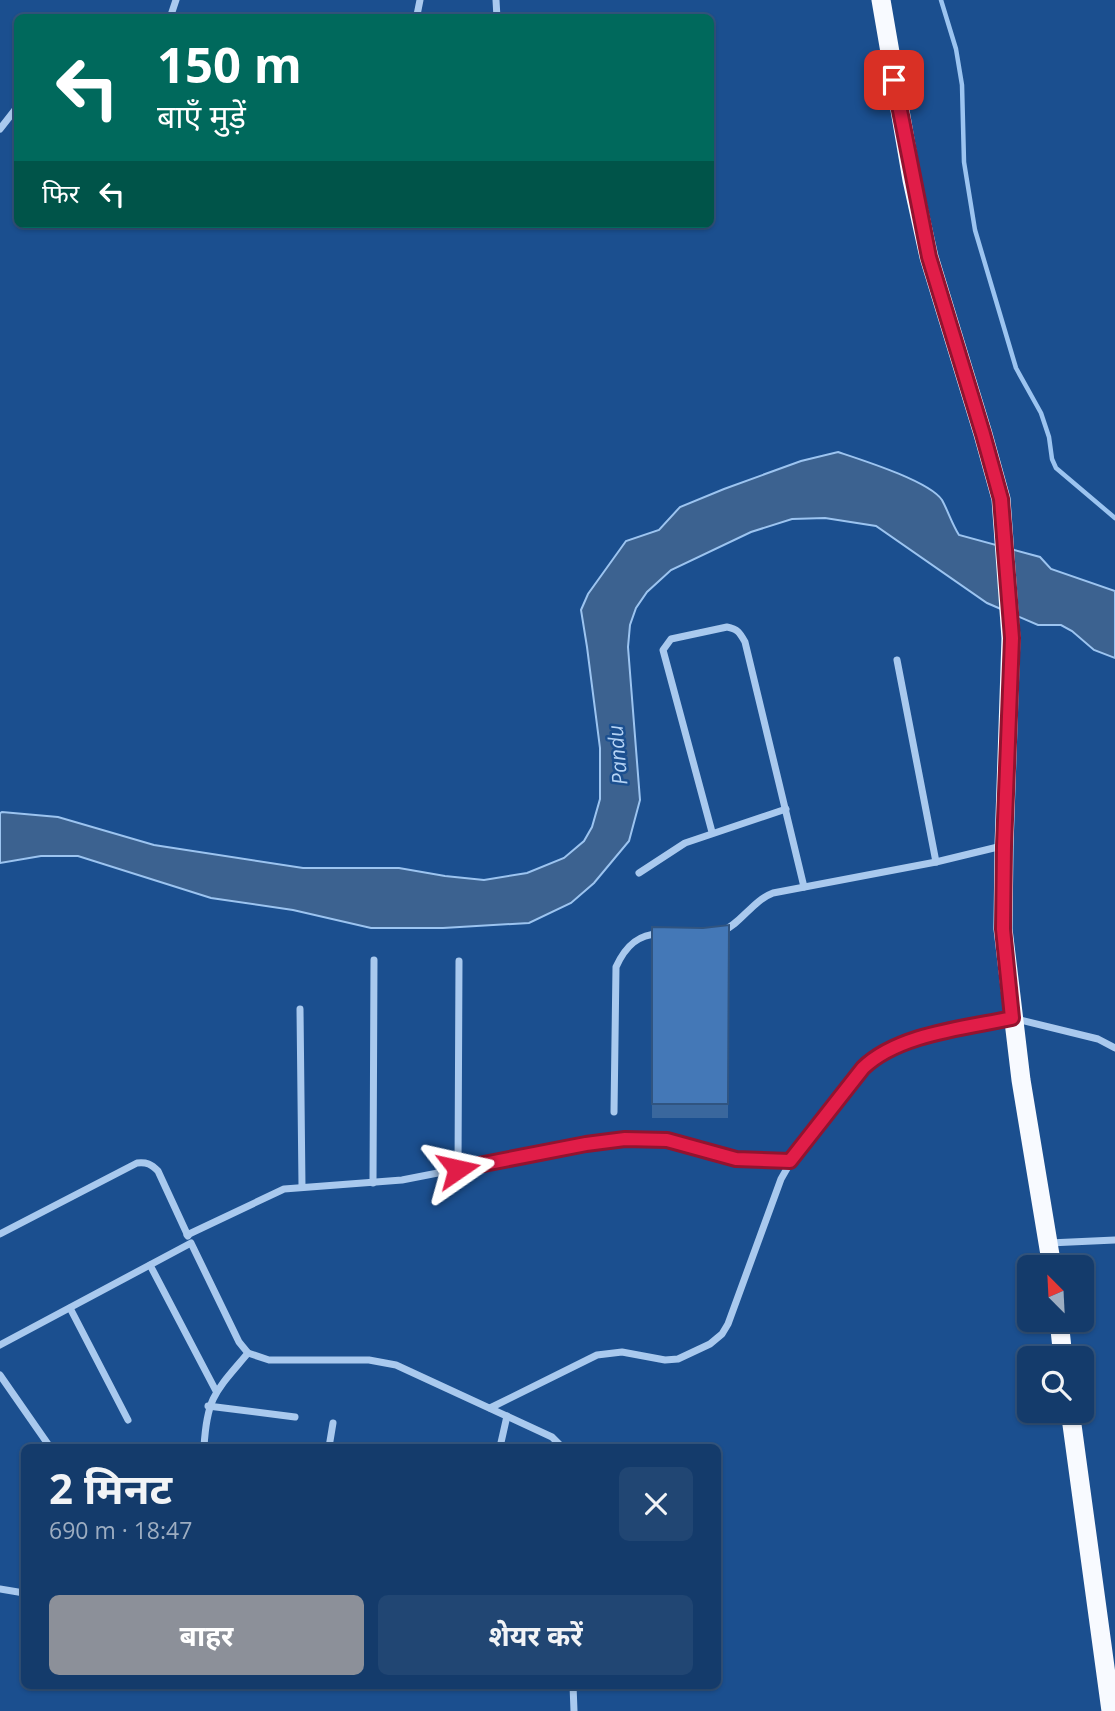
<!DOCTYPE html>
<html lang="hi">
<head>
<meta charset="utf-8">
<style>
  :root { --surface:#143b6b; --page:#214673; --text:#f1f3f6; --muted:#9dadc1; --line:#33557e; --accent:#8c9099 }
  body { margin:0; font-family:"Open Sans","Noto Sans Devanagari",sans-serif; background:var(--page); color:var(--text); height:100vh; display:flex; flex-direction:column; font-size:26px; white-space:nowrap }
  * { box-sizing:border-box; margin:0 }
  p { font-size:23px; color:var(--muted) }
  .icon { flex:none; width:38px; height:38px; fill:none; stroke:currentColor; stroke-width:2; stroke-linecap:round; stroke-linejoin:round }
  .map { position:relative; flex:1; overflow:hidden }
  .drawer { position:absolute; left:21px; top:1444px; width:700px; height:245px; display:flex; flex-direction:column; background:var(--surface); border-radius:10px; box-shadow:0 2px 5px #0004,0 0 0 2px var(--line) }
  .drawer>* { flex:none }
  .banner { position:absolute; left:14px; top:14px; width:700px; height:214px; border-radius:10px; box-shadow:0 2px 5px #0004,0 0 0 2px var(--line); background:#00695c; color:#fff; overflow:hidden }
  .needle { width:46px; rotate:336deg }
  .buttons { position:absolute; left:1017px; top:1255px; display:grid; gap:14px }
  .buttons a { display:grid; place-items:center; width:77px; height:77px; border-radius:10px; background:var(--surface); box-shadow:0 2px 5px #0004,0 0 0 2px var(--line); font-size:35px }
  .pin { position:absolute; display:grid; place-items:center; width:60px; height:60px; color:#fff; margin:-30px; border-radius:14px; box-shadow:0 4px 10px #0006 }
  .me { position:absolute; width:77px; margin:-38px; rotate:79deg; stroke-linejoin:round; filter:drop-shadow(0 0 5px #0008) }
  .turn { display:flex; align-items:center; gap:24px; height:147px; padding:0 28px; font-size:32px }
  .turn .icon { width:91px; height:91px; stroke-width:2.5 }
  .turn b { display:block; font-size:49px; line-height:60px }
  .then { display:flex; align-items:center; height:66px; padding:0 28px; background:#0003; gap:14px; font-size:26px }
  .round { display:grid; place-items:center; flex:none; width:74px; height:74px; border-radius:10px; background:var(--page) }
  .head { display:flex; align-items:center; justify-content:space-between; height:119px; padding:0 28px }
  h1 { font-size:42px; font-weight:700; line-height:52px }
  .cta { display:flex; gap:14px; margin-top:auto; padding:14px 28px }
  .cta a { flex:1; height:80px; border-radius:10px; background:var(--accent); color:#fff; font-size:28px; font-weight:700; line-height:80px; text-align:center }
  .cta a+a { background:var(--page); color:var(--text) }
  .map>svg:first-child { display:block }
  .water { fill:#3c6290; stroke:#9cc4f0; stroke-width:2 }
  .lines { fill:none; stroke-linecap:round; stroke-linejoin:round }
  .stream { stroke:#9cc4f0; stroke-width:4.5 }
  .minor { stroke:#a9c9ee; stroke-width:7 }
  .trunk { stroke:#f8faff; stroke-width:19 }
  .wall { fill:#3a679d }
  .building { fill:#4478b7; stroke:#305480; stroke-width:2 }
  .route-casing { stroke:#92132f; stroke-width:18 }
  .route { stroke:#e11d48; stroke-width:12 }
  .labels { text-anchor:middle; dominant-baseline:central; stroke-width:5; stroke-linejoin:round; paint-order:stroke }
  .water-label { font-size:21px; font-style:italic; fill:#b5d3f5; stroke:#1b4f8f }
</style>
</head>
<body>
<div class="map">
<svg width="1115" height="1711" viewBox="0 0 1115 1711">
  <rect width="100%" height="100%" fill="#1b4f8f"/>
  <!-- water -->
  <path class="water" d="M838,452C862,460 929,481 942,500C948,511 952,524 959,535L1040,557L1051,569L1115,591V658L1094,650L1072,631L1061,625H1038L987,603L876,526L825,518L792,519L751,532L671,570L647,592L636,608L630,625L628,647L640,800L629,841L594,883L571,903L529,923L443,928H371L293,910L211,898L78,856H41L0,863V813L2,812L58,817L154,845L303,868H399L445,876L484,880L527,873L564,858L584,841L592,827L600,799V748L587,647L581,610L588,594L626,541L659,530L680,507L724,489L801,461Z"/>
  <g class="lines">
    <!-- stream -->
    <path class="stream" d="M941,0L956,49L962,85L964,162L975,230L1016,368L1041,413L1049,437L1052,459L1056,468L1115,518"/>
    <!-- minor -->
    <g class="minor">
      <path d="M496,0L497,18"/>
      <path d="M417,15L420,0"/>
      <path d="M170,18L176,0"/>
      <path d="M0,129L18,106"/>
      <path d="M897,660L936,862"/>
      <path d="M712,832L663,650L671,639L727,627C738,629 740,633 745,642L804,887"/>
      <path d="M639,873L685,843L786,809"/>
      <path d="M721,932C742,923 752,901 773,893L936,862L1002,846"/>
      <path d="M300,1009L302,1186"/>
      <path d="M614,1112L616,967C625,947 638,933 661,934"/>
      <path d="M458,1169L459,961"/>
      <path d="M373,1183L374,960"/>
      <path d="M0,1234L137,1163C147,1162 151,1164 158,1171L188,1236"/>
      <path d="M187,1235L284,1189L402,1180L586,1144L625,1139L667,1141L736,1159L790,1161"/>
      <path d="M1049,1243L1115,1240"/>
      <path d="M150,1265L216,1391"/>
      <path d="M70,1308L128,1420"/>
      <path d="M0,1345L191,1243L239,1342L248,1353L269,1360H369L396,1365L552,1437L562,1447"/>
      <path d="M0,1375L50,1447"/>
      <path d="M208,1406L295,1417"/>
      <path d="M490,1408L597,1355L622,1352L665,1360L678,1359L710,1344L722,1334L728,1324L781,1179L801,1144L863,1068L875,1056L909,1041L1012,1018L1098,1039L1115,1048"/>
      <path d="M204,1447C207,1396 216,1391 248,1353"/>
      <path d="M329,1447L333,1423"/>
      <path d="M500,1447L507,1416"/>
      <path d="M0,1589L24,1593"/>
      <path d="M573,1685L574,1711"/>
    </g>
    <!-- trunk -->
    <g class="trunk">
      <path d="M881,0L912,180L929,257L983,434L1001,499L1011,638L1004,846L1003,929L1021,1080L1052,1267"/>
      <path d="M1059,1320L1063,1358"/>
      <path d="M1070,1410L1111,1711"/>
    </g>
  </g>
  <!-- wall -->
  <path class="wall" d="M729,925L728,1118H652V927L703,928Z"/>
  <!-- building -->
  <path class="building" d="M729,925L728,1104H652V927L703,928Z"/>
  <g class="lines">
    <!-- route casing -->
    <g class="route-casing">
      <path id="route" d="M458,1169L586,1144L625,1139L667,1140L736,1159L790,1161L863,1068C898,1034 965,1028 1012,1018L1003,929L1004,846L1012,638L1001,499L983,434L929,257L894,80"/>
    </g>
    <!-- route -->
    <use href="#route" class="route"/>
  </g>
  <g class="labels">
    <!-- water labels -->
    <g class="water-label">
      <text transform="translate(617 755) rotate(-95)">Pandu</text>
    </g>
  </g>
</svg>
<div class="buttons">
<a><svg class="needle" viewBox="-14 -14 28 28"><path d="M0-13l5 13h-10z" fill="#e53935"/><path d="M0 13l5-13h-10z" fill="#9dadc1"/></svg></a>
<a><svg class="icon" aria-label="search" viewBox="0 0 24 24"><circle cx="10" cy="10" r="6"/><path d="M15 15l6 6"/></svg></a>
</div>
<div class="pin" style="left:894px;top:80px;background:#d93025"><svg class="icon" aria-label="arrive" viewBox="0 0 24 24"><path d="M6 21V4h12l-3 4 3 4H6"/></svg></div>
<svg class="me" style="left:458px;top:1169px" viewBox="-20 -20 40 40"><path d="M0-17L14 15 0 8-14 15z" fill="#e11d48" stroke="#fff" stroke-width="4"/></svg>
<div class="banner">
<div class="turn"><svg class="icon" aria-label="left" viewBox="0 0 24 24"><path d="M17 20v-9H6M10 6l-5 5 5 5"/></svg><div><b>150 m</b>बाएँ मुड़ें</div></div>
<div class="then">फिर<svg class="icon" aria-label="left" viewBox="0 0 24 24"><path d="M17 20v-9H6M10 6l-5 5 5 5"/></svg></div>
</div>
<section class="drawer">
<div class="head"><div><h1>2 मिनट</h1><p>690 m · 18:47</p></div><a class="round"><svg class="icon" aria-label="close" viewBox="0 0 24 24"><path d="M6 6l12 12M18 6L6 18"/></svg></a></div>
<div class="cta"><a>बाहर</a><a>शेयर करें</a></div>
</section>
</div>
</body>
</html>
